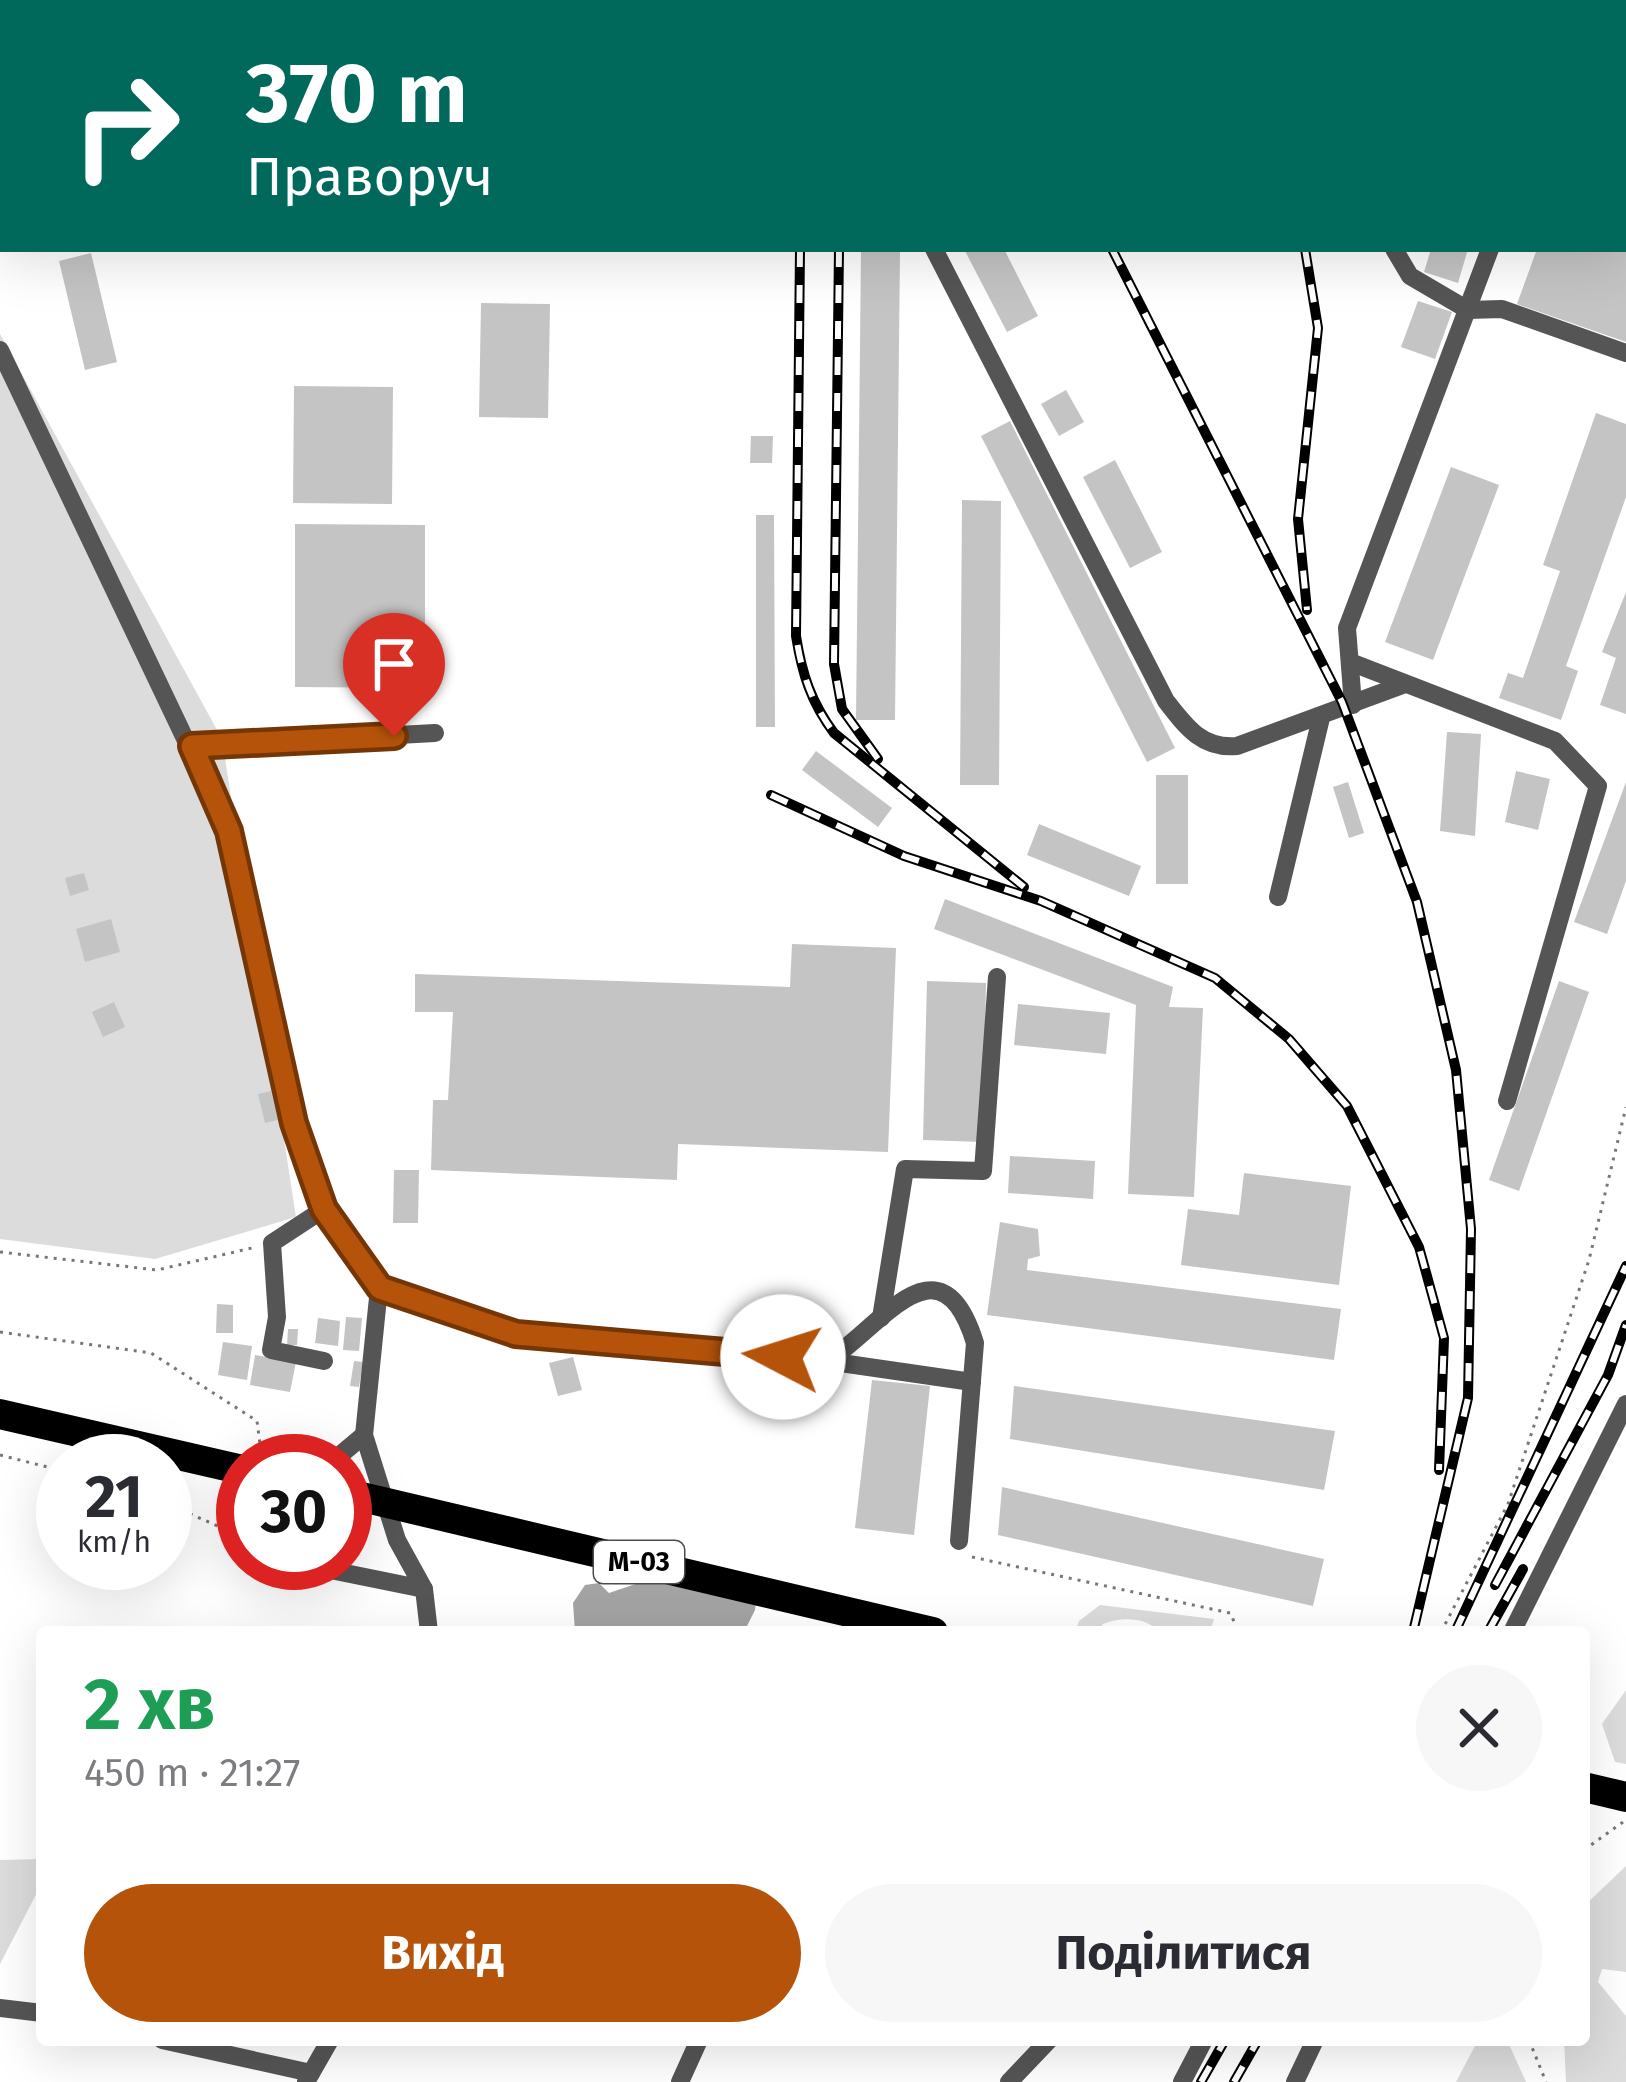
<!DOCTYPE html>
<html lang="uk">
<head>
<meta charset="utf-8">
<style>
  :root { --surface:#fff; --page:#f7f7f7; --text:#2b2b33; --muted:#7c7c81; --accent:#b45309 }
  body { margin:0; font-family:"Fira Sans",sans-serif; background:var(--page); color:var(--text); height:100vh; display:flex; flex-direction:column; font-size:45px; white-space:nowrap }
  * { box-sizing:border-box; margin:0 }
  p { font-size:39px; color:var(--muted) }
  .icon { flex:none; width:66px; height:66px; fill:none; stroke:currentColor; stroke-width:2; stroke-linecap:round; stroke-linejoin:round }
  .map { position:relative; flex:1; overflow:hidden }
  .drawer { position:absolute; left:36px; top:1626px; width:1554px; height:420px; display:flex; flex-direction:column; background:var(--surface); border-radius:12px; box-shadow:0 12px 48px #0002 }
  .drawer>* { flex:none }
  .top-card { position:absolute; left:0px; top:0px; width:1626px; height:252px; box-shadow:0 12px 48px #0002; background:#00695c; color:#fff; overflow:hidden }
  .speed { position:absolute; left:36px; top:1434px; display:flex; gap:24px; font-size:60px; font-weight:700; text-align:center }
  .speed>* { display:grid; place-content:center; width:156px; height:156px; border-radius:50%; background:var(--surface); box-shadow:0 12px 48px #0002; line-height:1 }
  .speed small { font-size:30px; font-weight:400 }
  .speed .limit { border:18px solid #d22; background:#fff; color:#111 }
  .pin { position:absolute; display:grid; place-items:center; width:102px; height:102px; color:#fff; margin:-123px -51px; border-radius:50% 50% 50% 0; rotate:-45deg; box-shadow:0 0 12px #0007 }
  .pin .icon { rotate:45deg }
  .me { position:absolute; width:132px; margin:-66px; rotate:275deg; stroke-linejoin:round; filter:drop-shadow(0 0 9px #0008) }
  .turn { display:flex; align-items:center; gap:42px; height:252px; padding:0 48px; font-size:54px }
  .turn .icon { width:156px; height:156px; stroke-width:2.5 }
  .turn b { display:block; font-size:84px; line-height:102px }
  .round { display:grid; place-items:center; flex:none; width:126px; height:126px; border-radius:63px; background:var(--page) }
  .overview { display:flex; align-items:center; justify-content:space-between; height:204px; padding:0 48px }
  h1 { font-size:72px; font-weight:700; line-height:90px; color:#1e9e55 }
  .action { display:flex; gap:24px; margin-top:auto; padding:24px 48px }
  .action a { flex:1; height:138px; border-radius:72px; background:var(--accent); color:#fff; font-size:48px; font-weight:700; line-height:138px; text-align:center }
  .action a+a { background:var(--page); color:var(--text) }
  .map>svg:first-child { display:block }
  .green { fill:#dcdcdc }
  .water { fill:#a3a3a3 }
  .building { fill:#c4c4c4 }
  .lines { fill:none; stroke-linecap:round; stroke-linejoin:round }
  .path { stroke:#777; stroke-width:3; stroke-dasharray:3 6; stroke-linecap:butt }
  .minor { stroke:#555; stroke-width:18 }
  .highway { stroke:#000; stroke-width:30 }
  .rail-casing { stroke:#000; stroke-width:10 }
  .rail { stroke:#fff; stroke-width:6; stroke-dasharray:18; stroke-linecap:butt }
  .route-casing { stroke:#753606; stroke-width:30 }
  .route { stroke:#b45309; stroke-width:21 }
  .labels { text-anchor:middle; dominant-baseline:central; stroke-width:9; stroke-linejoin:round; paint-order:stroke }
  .shield { fill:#fff; stroke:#4c4c4c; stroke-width:3 }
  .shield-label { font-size:27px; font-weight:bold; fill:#000 }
</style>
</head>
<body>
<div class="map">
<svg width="1626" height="2082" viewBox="0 0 1626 2082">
  <rect width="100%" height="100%" fill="#fff"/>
  <!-- green -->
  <g class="green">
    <path d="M0,334L222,739L296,1217L155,1259L0,1239Z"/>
    <path d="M1100,1605L1214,1619L1210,1632H1160C1145,1616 1121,1617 1103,1624L1098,1632H1075L1079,1621Z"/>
    <path d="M1626,1690V1764L1615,1762L1602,1724Z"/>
    <path d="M42,1859V1883L0,1964V1860Z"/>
    <path d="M1626,1866V1972L1602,1969L1598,1982L1626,2016V2082H1566L1564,2040H1584V1906Z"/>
    <path d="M1489,2040H1507L1526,2082H1456L1476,2044Z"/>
  </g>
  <!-- water -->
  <path class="water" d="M662,1575L759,1578L755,1610L744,1632H575L573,1603L585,1585L599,1583L609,1593Z"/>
  <!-- building -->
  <g class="building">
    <path d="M964,249H1004L1038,316L1007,332Z"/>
    <path d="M1431,249H1468L1458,283L1424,272Z"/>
    <path d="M1537,249H1626V342L1517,304Z"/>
    <path d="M861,252H900L895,720H856Z"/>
    <path d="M91,253L117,362L85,370L59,261Z"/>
    <path d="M1418,301L1452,312L1435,359L1401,347Z"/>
    <path d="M481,303L550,304L548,418L479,417Z"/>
    <path d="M294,386L393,387L392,504L293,503Z"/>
    <path d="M1066,390L1084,422L1059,436L1041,404Z"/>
    <path d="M1596,413L1626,424V497L1566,666L1578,671L1561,720L1499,698L1508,673L1523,678L1560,571L1543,565Z"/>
    <path d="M1010,421L1175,748L1147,762L981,436Z"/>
    <path d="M751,436H773L772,463H750Z"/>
    <path d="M1115,460L1162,552L1130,568L1083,477Z"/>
    <path d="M1451,467L1499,485L1433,660L1385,642Z"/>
    <path d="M962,500L1001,501L999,785H960Z"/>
    <path d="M756,515H774L775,727H756Z"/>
    <path d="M295,524L425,525V688L295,687Z"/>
    <path d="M1626,592V714L1600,705L1616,658L1602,652Z"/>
    <path d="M1447,732L1481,734L1475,836L1440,831Z"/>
    <path d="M816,751L892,808L878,827L802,770Z"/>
    <path d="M1516,771L1550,779L1538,830L1505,822Z"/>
    <rect x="1156" y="775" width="32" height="109"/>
    <path d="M1348,782L1364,833L1349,838L1333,787Z"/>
    <path d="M1626,782V881L1607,934L1574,922Z"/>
    <path d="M1039,824L1141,866L1129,896L1027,855Z"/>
    <path d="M84,873L89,890L70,896L65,878Z"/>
    <path d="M945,899L1173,987L1169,1007L1203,1008L1194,1197L1128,1194L1136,1005L934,929Z"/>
    <path d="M111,919L120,952L85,962L76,929Z"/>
    <path d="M792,944L896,948L888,1152L678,1144L677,1180L431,1170L433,1100H448L453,1012H415V974L790,987Z"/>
    <path d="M927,981L986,983L983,1142L923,1140Z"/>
    <path d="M1559,981L1589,992L1519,1191L1489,1180Z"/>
    <path d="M114,1002L125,1027L103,1037L92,1012Z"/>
    <path d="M1018,1004L1110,1013L1106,1054L1014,1045Z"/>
    <path d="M271,1091L278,1120L265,1123L258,1094Z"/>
    <path d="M1010,1156L1095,1161L1093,1199L1008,1193Z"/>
    <path d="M394,1170H419L418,1223H393Z"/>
    <path d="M1244,1173L1351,1186L1339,1285L1181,1265L1188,1209L1239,1215Z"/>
    <path d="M1000,1222L1038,1229L1040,1256L1028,1259L1027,1270L1341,1309L1334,1360L987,1315Z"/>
    <path d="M217,1304L233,1305V1333H216Z"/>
    <path d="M346,1317L362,1318L359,1351L343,1350Z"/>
    <path d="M318,1318L340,1321L338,1346L315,1343Z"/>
    <path d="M288,1329H298L297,1345H287Z"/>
    <path d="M223,1342L252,1346L247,1380L218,1375Z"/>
    <path d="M255,1355L296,1362L290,1392L250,1385Z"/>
    <path d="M573,1357L582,1390L558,1396L549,1363Z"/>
    <path d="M354,1361L363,1362L359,1387L350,1386Z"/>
    <path d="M872,1380L930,1386L914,1535L855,1528Z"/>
    <path d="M1014,1386L1335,1431L1324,1490L1010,1439Z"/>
    <path d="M1002,1487L1324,1559L1313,1606L998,1535Z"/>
  </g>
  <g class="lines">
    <!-- path -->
    <g class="path">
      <path d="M0,1252L157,1270L252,1248"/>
      <path d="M0,1332L151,1353L257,1421L261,1452"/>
      <path d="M0,1455L63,1471"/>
      <path d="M165,1503L243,1537"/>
      <path d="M972,1557L1230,1613L1239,1632"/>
      <path d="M1441,1632L1508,1504L1589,1260L1626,1107"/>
      <path d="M1584,1850L1626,1820"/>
      <path d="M1529,2040L1546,2082"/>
    </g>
    <!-- minor -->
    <g class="minor">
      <path d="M818,0L820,3"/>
      <path d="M1598,0L1606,3"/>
      <path d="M71,3V0"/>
      <path d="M170,3L177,0"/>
      <path d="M244,3L246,0"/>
      <path d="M1357,3L1358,0"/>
      <path d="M1578,3L1579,0"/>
      <path d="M1623,9L1626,10"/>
      <path d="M0,161L3,142"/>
      <path d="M934,249L1166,701C1186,727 1202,749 1237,746L1405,684"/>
      <path d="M1394,249L1410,276L1468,310L1502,309L1626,353"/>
      <path d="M0,350L229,831L294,1123L324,1209L379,1288L516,1334L827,1361L972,1382"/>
      <path d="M1350,662L1555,741L1598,786L1507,1101"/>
      <path d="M1353,705L1347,628L1490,249"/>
      <path d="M192,746L435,733"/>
      <path d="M1278,897L1321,718"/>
      <path d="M379,1288L364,1435L397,1540L424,1589L429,1632"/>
      <path d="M881,1318L905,1169L983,1171L997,977"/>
      <path d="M324,1361L271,1350L277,1317L272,1243L324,1209"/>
      <path d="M827,1361C878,1331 940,1229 975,1343L959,1541"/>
      <path d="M333,1461L364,1435"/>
      <path d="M296,1563L424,1589"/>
      <path d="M1512,1632L1626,1404"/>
      <path d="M0,2008L42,2013"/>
      <path d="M162,2040L311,2073"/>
      <path d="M306,2082L330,2040"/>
      <path d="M680,2082L699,2040"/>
      <path d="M1009,2082L1049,2040"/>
      <path d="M1182,2082L1204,2040"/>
      <path d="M1295,2082L1315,2040"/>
    </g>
    <!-- highway -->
    <g class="highway">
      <path d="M0,1414L243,1470"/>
      <path d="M345,1493L933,1632"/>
      <path d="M1584,1787L1626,1797"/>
    </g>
    <!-- rail casing -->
    <g class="rail-casing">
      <g id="rail">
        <path d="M997,0L998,3"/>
        <path d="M800,249L796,636C802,674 811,702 834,733L1024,887"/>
        <path d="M839,249L834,664L842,709L878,759"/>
        <path d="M1112,249L1342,702L1417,902L1456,1070L1471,1229L1468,1398L1413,1632"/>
        <path d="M1305,249L1318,328L1298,519L1307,610"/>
        <path d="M771,795L904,856L1041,901L1215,978L1289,1039L1347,1106L1419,1247L1444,1338L1439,1470"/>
        <path d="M1495,1585L1608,1375L1626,1325"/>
        <path d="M1455,1632L1626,1266"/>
        <path d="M1488,1632L1523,1569"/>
        <path d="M1201,2082L1225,2040"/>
        <path d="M1234,2082L1258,2040"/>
      </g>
    </g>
    <!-- rail -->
    <use href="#rail" class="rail"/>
  </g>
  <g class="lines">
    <!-- route casing -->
    <g class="route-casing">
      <path id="route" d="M394,736L192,746L229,831L294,1123L324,1209L380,1288L516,1334L783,1357"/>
    </g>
    <!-- route -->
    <use href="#route" class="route"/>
  </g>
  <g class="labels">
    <!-- shield labels -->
    <rect class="shield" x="594" y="1541" width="90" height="42" rx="9"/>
    <g class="shield-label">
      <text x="639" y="1562">М-03</text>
    </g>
  </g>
</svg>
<div class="speed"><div>21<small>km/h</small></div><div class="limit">30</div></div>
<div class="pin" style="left:394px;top:736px;background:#d93025"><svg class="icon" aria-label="arrive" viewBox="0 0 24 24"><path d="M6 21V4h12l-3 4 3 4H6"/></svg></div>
<svg class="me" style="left:783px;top:1357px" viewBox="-20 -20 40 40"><circle r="19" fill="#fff"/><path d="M0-13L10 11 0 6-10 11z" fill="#b45309"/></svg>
<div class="top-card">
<div class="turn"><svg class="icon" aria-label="right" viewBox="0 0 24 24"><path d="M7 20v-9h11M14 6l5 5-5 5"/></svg><div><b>370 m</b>Праворуч</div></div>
</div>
<section class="drawer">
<div class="overview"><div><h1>2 хв</h1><p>450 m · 21:27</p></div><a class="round"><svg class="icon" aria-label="close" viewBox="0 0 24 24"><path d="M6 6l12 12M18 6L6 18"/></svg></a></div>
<div class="action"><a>Вихід</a><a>Поділитися</a></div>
</section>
</div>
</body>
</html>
